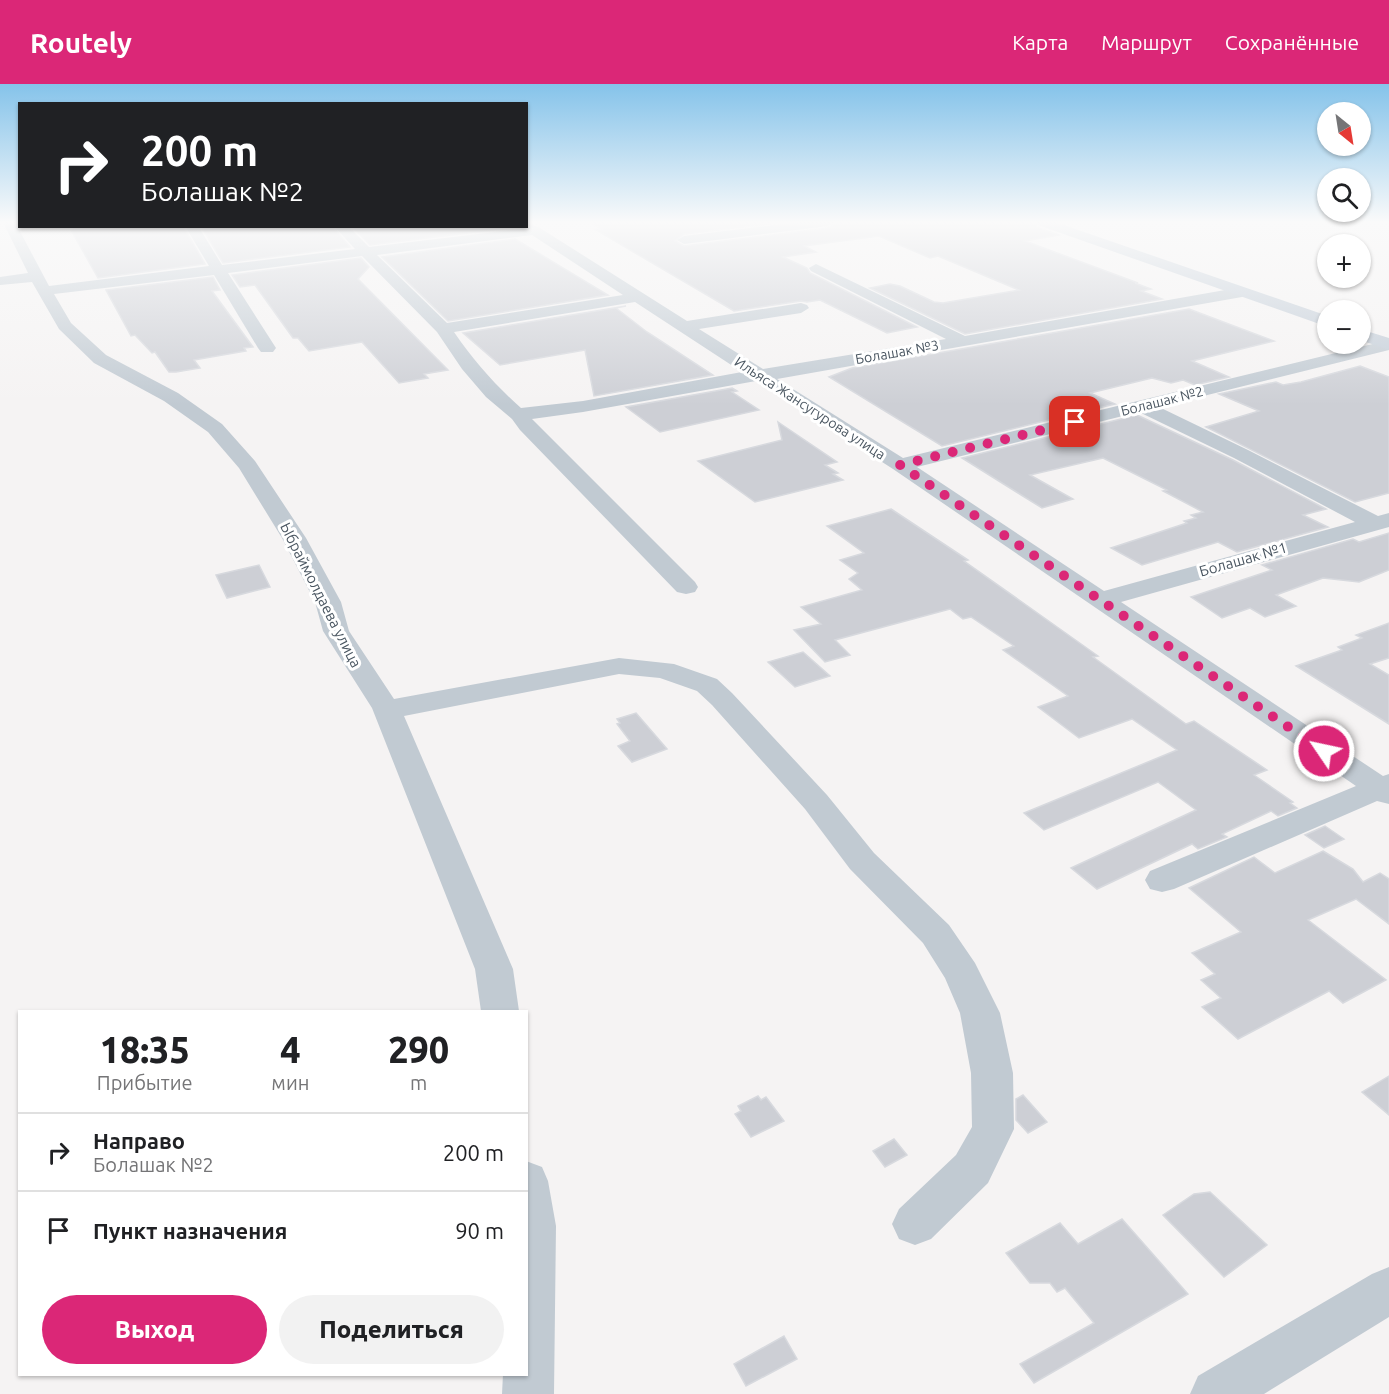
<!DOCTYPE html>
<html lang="ru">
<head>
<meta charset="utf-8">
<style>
  :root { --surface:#fff; --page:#f2f2f2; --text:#202124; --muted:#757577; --line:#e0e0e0; --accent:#db2777 }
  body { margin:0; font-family:Ubuntu,sans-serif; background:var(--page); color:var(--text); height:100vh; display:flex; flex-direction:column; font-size:22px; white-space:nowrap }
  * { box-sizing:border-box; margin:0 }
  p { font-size:20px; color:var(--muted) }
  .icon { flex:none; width:33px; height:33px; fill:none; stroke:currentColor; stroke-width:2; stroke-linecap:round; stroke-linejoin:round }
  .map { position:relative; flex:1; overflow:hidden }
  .sheet { position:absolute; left:18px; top:926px; width:510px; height:366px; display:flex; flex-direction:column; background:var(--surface); border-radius:0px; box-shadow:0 2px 4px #0004 }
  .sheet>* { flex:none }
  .top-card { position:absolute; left:18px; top:18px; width:510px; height:126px; border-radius:0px; box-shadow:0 2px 4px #0004; background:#202124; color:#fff; overflow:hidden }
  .needle { width:39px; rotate:150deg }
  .fabs { position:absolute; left:1317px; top:18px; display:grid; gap:12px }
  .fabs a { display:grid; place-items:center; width:54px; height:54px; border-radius:50%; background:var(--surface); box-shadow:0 2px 4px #0004; font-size:30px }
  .pin { position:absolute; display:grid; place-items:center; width:51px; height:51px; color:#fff; margin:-26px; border-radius:12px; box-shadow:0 3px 9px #0006 }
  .me { position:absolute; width:66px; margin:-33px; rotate:304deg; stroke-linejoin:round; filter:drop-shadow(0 0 4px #0008) }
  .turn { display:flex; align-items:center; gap:21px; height:126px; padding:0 24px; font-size:27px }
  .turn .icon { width:78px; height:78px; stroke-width:2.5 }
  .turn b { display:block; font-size:42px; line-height:51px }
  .eta { display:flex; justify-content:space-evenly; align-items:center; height:102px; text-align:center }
  .eta b { font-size:36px; font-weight:800; line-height:42px }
  .primary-button { display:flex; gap:12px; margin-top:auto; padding:12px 24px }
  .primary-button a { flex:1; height:69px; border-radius:36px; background:var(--accent); color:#fff; font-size:24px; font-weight:800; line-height:69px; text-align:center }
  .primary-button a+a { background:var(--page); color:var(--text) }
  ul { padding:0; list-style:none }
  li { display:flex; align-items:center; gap:18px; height:78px; padding:0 24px; border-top:2px solid var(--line) }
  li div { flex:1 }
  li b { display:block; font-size:22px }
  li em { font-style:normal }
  header { display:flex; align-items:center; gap:36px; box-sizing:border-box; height:84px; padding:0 30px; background:var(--accent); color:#fff }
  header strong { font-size:28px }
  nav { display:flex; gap:33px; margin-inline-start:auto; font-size:21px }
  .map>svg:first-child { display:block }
  .building { fill:#cdcfd5; stroke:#d7d9de; stroke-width:1.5 }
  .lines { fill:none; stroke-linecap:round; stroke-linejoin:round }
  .street { fill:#c1cad2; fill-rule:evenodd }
  .secondary { fill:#c1cbd6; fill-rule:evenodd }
  .route { stroke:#db2777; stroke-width:10; stroke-dasharray:0 18 }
  .labels { text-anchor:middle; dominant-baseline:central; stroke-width:6; stroke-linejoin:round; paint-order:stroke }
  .far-street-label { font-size:14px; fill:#4a5661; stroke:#fff }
  .street-label { font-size:15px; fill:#4a5661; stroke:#fff }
</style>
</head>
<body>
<header>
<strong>Routely</strong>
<nav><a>Карта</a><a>Маршрут</a><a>Сохранённые</a></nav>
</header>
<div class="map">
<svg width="1389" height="1310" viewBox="0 0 1389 1310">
  <rect width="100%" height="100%" fill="#f5f3f3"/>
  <!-- building -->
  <g class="building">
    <path d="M589,138H785L684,150L675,157L684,162L828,144L836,138H1034L1037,143L1059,151L1025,157L1138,199H1135L1151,205L1141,207L1162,215L965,250L870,204L890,200L900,202L934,218L943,219L1019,206L938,172L930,174L879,152L804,162L816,168L783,173L807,184L810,189L917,243L887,249L820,216L807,218L801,217L734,227L596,146L602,145Z"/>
    <path d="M72,142H183L205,180L98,194L71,146L74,145Z"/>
    <path d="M201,142H332L350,163L223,179Z"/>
    <path d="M352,142H495L500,145L370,161Z"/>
    <path d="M515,155L608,211L448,237L382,173Z"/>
    <path d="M361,174L369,183L358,195L448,286L424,290L428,294L399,299L362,258L309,267L298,254H293L255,201L240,203L232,191Z"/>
    <path d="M213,193L220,206L212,207L253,263L244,264L246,267L194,276L200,284L176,288H169L155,268L152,269L135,251L131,252L106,206Z"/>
    <path d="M626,222L616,224L647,248L713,291L594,312L585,266L500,281L463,249Z"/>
    <path d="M1189,225L1274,257L1192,277L1229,293L1195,301L1183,296L1171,299L1152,294L1090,309L1115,320L942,362L829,293L852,284Z"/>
    <path d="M1360,282L1389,293V409L1355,418L1206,343L1259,327L1219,310L1276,298L1283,301L1301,298Z"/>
    <path d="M732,304L737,307L732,308L759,326L660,348L626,323Z"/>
    <path d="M1137,331L1233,376L1326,425L1303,431L1328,443L1237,468L1218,458L1142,481L1111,464L1187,439L1184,437L1196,434L1191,431L1203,428L1163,407L1167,406L1103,374L1030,391L1073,415L1042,424L962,374Z"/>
    <path d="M778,338L837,378L825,381L838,389L833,390L843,396L755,418L698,377L782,356Z"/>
    <path d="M891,425L968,476L964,477L1098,572L1093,573L1186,640L1194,637L1267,686L1254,691L1293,718L1290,719L1297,724L1278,732L1271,727L1222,750L1227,753L1198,765L1192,760L1097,805L1071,784L1196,726L1158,698L1044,746L1024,729L1177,666L1132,635L1079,654L1038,623L1068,612L1003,566L1014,562L971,533L963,535L950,525L835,556L850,571L825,578L794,546L821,540L801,523L862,506L849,495L858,489L840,476L864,469L827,442Z"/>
    <path d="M1389,449V486L1359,498L1323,494L1276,511L1296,522L1265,533L1250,524L1222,534L1191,513L1272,486L1262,481L1353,455L1359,458Z"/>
    <path d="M259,481L270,503L227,514L216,491Z"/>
    <path d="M1389,539V574L1370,580L1389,591V640L1296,582L1342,566L1338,563L1362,554L1356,551Z"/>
    <path d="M803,568L830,592L795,603L768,578Z"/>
    <path d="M636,629L667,665L632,678L618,662L630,657L617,640L620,639L617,635Z"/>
    <path d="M1325,742L1344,755L1324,764L1305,751Z"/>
    <path d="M1323,767L1353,785L1363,798L1380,789L1389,795V840L1356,815L1308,836L1386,896L1343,919L1329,907L1238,955L1202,923L1221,914L1201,896L1215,890L1192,869L1241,848L1189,804L1254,773L1275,789Z"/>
    <path d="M1389,992V1031L1362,1008Z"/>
    <path d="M1023,1011L1047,1038L1028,1049L1016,1036V1015Z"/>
    <path d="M758,1012L761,1016L766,1013L784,1037L751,1053L735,1030L741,1027L738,1022Z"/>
    <path d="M894,1055L907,1071L885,1083L873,1067Z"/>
    <path d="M1210,1108L1267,1161L1224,1193L1163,1131L1194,1110Z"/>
    <path d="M1122,1135L1188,1210L1034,1299L1020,1280L1094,1239L1065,1204L1057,1208L1050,1199H1030L1006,1169L1060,1139L1078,1160Z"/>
    <path d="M784,1252L797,1275L746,1302L734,1280Z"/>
  </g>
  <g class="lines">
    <!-- street -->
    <g class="street">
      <path d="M3,138H15L49,202L209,182L185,142H198L222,181L355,165L334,142H348L369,163L521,145L520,142H526V138L540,144L687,237L801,219L807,221L809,224L801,229L699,245L763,285L946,255L811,187L809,184L816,180L965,252L1242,203L1250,208L1242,213L777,295L903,374L1389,256V266L1159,323L1248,366L1378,432L1389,429V443L1121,518L1383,692L1389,690V720L1377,717L1174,805L1162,808L1150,805L1145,796L1150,787L1356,702L893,385L756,297L583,328L532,335L695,498L698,503L695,508L686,510L677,508L520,346L512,335L486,313L462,285L437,248L362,172L228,189L276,264L273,268H261L258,264L214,191L54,210L71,239L106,271L178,309L222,340L255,377L306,454L341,518L349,547L394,615L619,574L674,580L717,595L732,609L827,711L874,769L949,841L975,879L1000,929L1013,989L1014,1045L988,1099L931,1155L915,1161L899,1155L892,1140L899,1125L956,1071L972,1043L971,989L960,929L945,894L923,859L850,785L805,725L712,621L697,607L660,594L619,590L404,632L513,885L519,927H481L475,885L372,624L323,547L315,518L282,454L239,384L208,348L164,317L94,279L59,245L32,198L0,201V193L28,189ZM532,151L623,211L447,239L377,171ZM635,218L742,288L583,317L521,324C495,301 474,277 454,248ZM1139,328L1234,374L1355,438L1104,507L917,383Z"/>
      <path d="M800,138H834L828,142L684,160L677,156L684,152Z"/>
      <path d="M526,1077L542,1083L548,1097L556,1142L554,1310H502L503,1290H526Z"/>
      <path d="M1389,1183V1233L1264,1310H1190L1198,1292L1372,1190Z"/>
    </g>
    <!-- secondary -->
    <g class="secondary">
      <path d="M1036,138H1055L1328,232V243L1038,141Z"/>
      <path d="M1360,245L1389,254V266L1360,256Z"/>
    </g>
  </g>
  <!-- sky -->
  <linearGradient id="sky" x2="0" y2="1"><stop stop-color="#85c3ea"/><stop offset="0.43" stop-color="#fafafa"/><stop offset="1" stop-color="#fafafa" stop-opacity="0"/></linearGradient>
  <rect width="1389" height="321" fill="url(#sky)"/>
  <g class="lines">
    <!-- route -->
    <path class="route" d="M1075,338L900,381L1324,667"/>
  </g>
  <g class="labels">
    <!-- far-street labels -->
    <g class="far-street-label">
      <text transform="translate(897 268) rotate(-10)">Болашак №3</text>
      <text transform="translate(1162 317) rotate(-14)">Болашак №2</text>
      <text transform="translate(810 324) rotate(33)">Ильяса Жансугурова улица</text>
    </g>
    <!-- street labels -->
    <g class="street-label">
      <text transform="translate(1243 475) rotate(-16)">Болашак №1</text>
      <text transform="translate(321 511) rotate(63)">Ыбраймолдаева улица</text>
    </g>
  </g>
</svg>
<div class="fabs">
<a><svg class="needle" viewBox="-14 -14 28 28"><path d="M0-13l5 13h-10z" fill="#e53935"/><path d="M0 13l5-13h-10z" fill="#757577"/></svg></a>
<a><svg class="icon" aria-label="search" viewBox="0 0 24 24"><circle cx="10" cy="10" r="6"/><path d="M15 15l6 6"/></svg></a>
<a>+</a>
<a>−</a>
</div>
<div class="pin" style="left:1075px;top:338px;background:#d93025"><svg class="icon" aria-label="arrive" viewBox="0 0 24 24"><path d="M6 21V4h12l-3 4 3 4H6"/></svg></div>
<svg class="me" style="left:1324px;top:667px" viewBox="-20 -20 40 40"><circle r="17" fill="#db2777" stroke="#fff" stroke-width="3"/><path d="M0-11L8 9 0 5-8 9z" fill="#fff"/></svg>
<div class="top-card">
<div class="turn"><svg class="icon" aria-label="right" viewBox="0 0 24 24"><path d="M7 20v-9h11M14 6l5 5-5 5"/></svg><div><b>200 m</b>Болашак №2</div></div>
</div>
<section class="sheet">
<div class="eta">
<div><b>18:35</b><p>Прибытие</p></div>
<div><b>4</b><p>мин</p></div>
<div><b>290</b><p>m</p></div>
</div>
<ul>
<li><svg class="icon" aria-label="right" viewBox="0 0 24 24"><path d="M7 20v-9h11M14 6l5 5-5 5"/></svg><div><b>Направо</b><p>Болашак №2</p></div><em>200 m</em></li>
<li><svg class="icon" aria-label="arrive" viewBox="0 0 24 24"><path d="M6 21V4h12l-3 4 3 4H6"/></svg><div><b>Пункт назначения</b></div><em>90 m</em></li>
</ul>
<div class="primary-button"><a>Выход</a><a>Поделиться</a></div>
</section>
</div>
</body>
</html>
